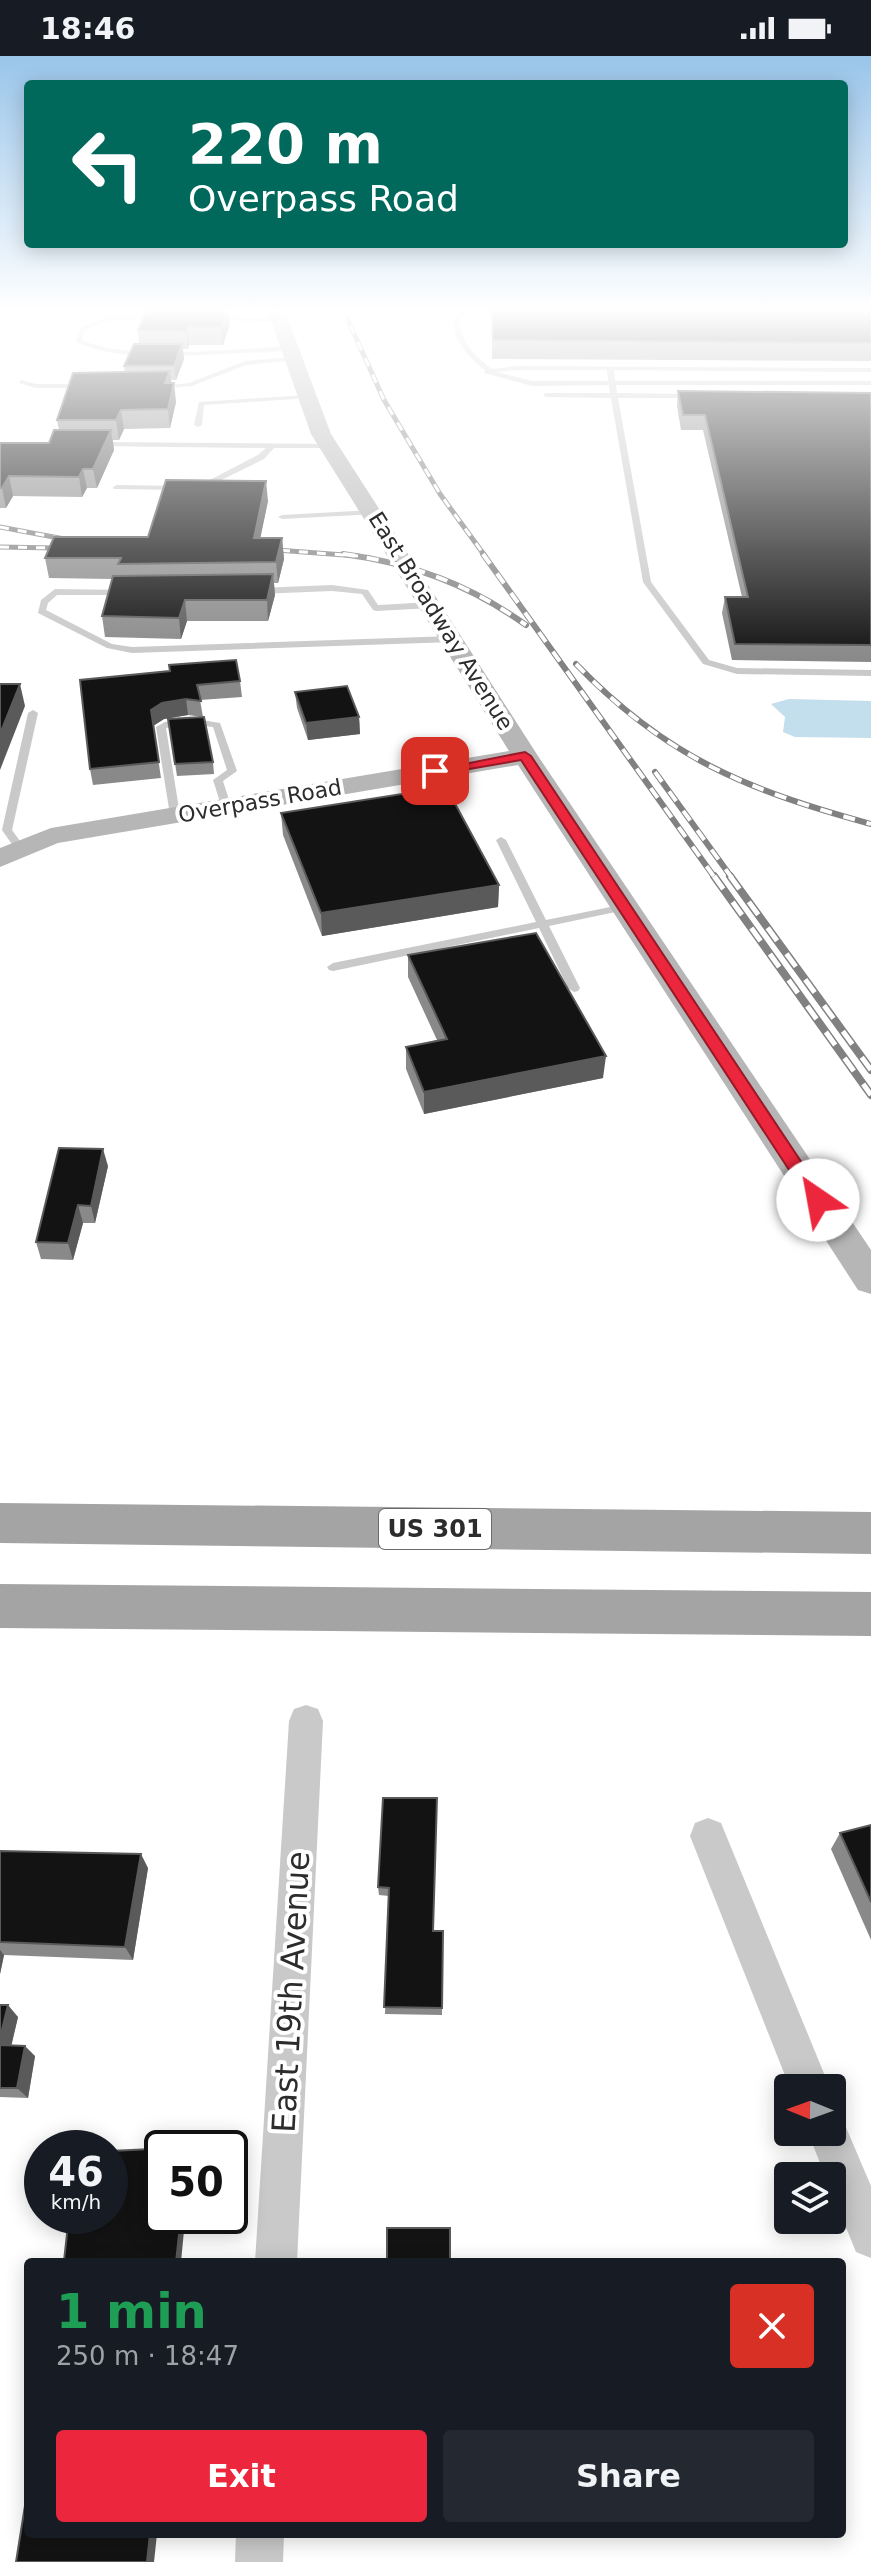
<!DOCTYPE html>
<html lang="en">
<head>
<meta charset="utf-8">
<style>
  :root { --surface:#171b24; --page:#242831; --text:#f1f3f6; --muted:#9ea1a6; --accent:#ec263c }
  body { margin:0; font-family:"DejaVu Sans",sans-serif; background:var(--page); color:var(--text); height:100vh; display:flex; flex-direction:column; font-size:30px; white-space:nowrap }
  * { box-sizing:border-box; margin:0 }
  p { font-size:26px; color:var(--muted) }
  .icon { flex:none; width:44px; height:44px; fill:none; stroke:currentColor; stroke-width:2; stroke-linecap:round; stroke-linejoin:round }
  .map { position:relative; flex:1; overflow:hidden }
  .drawer { position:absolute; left:24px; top:2202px; width:822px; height:280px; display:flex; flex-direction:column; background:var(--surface); border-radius:8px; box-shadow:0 4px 20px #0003 }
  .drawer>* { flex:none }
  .hud { position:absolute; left:24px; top:24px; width:824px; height:168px; border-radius:8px; box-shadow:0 4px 20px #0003; background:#00695c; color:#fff; overflow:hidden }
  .needle { width:52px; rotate:271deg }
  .fabs { position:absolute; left:774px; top:2018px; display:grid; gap:16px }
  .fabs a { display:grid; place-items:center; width:72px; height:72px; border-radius:8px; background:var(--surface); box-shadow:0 4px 20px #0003; font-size:40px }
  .speed { position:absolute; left:24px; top:2074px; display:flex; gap:16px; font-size:40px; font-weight:700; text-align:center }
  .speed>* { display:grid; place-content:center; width:104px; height:104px; border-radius:50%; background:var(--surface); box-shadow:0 4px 20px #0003; line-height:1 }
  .speed small { font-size:20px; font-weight:400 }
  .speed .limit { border:4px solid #111; border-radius:12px; background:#fff; color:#111 }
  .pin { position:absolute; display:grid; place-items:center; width:68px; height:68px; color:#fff; margin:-34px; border-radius:16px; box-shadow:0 4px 12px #0006 }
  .me { position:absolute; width:88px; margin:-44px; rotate:327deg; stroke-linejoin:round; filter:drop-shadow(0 0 6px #0008) }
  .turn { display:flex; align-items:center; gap:28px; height:168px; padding:0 32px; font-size:36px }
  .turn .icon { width:104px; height:104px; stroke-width:2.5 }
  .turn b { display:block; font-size:56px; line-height:68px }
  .round { display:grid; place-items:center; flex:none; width:84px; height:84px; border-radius:8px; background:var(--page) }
  .headline { display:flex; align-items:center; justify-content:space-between; height:136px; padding:0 32px }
  h1 { font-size:48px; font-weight:700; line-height:60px; color:#1e9e55 }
  .button { display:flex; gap:16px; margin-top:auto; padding:16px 32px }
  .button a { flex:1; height:92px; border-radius:8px; background:var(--accent); color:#fff; font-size:32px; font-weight:700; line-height:92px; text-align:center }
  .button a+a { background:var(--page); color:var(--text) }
  .status { display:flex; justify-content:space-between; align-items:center; height:56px; padding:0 40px; background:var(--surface); direction:ltr }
  .status svg { height:22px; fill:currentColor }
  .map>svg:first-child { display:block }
  .water { fill:#c3deec }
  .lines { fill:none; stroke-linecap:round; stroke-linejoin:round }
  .service { fill:#c9c9c9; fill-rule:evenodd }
  .minor { fill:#c9c9c9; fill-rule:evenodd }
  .secondary { fill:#b6b6b6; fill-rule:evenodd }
  .primary { fill:#a4a4a4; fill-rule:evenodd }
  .rail-far2-casing { stroke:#818181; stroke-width:5 }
  .rail-far1-casing { stroke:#818181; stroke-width:6 }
  .rail-casing { stroke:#818181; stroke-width:8 }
  .rail-far2 { stroke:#fff; stroke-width:3; stroke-dasharray:9; stroke-linecap:butt }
  .rail-far1 { stroke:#fff; stroke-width:4; stroke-dasharray:12; stroke-linecap:butt }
  .rail { stroke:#fff; stroke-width:5; stroke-dasharray:16; stroke-linecap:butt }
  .wall { fill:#898989 }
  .shaded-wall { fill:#5a5a5a }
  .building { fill:#131313; stroke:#5a5a5a; stroke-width:2 }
  .route { fill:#ec263c; stroke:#991927; stroke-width:2 }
  .labels { text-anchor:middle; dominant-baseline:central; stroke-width:8; stroke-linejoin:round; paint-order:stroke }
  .far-street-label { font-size:22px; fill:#2c2c2c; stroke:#fff }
  .shield { fill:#fff; stroke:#6b6b6b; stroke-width:2 }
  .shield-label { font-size:24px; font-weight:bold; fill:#2c2c2c }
  .near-street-label { font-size:32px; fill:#2c2c2c; stroke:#fff }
</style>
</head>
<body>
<div class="status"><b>18:46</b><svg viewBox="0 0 49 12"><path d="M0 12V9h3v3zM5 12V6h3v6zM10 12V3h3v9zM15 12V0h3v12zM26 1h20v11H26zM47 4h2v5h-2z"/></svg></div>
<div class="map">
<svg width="871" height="2506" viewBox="0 0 871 2506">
  <rect width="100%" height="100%" fill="#fff"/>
  <!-- water -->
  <path class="water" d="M789,643L871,645V682L795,681L783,676L785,661L771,648Z"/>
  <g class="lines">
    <!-- service -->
    <g class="service">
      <path d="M467,253H474L459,264C460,284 476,302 492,313L515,310L871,312V316L614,314L615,325H871V329H616L617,337L695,338L698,340L695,342H618L651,526L709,604L737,612L871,614V620L737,618L703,608L643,526L611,342L546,341L543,339L546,337H610L609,329L532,330L484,317L485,314C469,303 451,281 454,262ZM515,314H607L608,325H532L497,316Z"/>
      <path d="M112,259H160L163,261L160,263H113L85,274L82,284C126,305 238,293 290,290L293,292C278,298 255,296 238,297C189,299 120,307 76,286L80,272Z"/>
      <path d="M213,261L279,262L282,264L279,266L211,264Z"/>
      <path d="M294,301L296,304L246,309L192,330L155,333L152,331L189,327L245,305Z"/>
      <path d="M21,324L36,328H86L89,330L86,332H36L19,327Z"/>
      <path d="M307,339L309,342L204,349L202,369L198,371L194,369L199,346Z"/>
      <path d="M96,386L329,388L333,390L329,392H274L264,403L201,434L197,432L198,430L258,399L266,392L93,390V386Z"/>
      <path d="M117,429L181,430L185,432L181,434L114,433L113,431Z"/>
      <path d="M373,454L377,456L376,458L282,463L278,461L282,459Z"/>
      <path d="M332,529L368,534L378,549L432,546L436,549L432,552L376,555L373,554L362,538L332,535L258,538L254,535L258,532Z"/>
      <path d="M55,533L128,534V538L125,539H57L48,547L46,554L112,588L132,591L453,580L457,583L453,586L132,597L107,592L38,557L41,544Z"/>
      <path d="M33,654L38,657L12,774L25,792L20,795L16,794L2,774L28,657Z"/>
      <path d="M189,662L220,667L237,715L223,725L231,750L222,752L213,724L227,714L213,671L189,668L166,672L180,759L175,762L170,759L156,671L165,666Z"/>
      <path d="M501,781L506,784L546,864L625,848L630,851L625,854L549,870L580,932L578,935L574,936L568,932L539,872L333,915L329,914L327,911L333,907L536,866L496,784Z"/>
    </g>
    <!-- minor -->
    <g class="minor">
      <path d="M306,1649L318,1653L323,1665L297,2206H255L289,1665L294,1653Z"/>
      <path d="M708,1762L721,1767L830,2032H790L690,1780L695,1767Z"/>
      <path d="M832,2057L842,2062L871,2130V2202L856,2196L832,2137V2120H825L808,2076H832Z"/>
      <path d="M236,2478H284L283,2506H235Z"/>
    </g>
    <!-- secondary -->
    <path class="secondary" d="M267,253H284L331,378L538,700L871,1194V1238L858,1234L518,709L58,787L0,811V792L51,772L509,695L311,378Z"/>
    <!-- primary -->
    <g class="primary">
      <path d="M0,1447L871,1456V1498L0,1487Z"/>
      <path d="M0,1528L871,1536V1580L0,1572Z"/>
    </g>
    <!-- rail-far2 casing -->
    <g class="rail-far2-casing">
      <g id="rail-far2">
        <path d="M343,253L384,344L440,438L485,500"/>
        <path d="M0,471L75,485"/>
        <path d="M0,491L55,492"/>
        <path d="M263,493L358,500"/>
      </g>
    </g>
    <!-- rail-far1 casing -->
    <g class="rail-far1-casing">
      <g id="rail-far1">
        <path d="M343,498C412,507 470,529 526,569"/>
        <path d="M483,498L715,822"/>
        <path d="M576,608C667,702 747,734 871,768"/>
        <path d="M655,716L732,822"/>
      </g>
    </g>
    <!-- rail casing -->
    <g class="rail-casing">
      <g id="rail">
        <path d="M714,820L871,1039"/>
        <path d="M730,820L871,1014"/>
      </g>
    </g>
    <!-- rail-far2 -->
    <use href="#rail-far2" class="rail-far2"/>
    <!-- rail-far1 -->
    <use href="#rail-far1" class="rail-far1"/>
    <!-- rail -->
    <use href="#rail" class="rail"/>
  </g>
  <!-- wall -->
  <g class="wall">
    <path d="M492,253H871V305L492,303Z"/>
    <path d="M230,268L223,289H189L188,293H183L184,303L176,324H171L176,346L170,372L124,373L119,384H113L114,394L97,432H87L82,441L13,440L6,452H0V387H49L59,374L57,364L125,316L124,310L139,288L138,274Z"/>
    <path d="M678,335L871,337V606L732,604L722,557L725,541H742L703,374H681L677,350Z"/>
    <path d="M268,445L260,482H282L284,503L278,527H274L275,539L268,565H187L181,583L105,581L102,560L112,523L49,522L45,502L148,481Z"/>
    <path d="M80,624L240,625L242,641L200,644L203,661L188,659L164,663L153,670L161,722L93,729L90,713Z"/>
    <path d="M295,636L359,661L360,678L308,684L297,652Z"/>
    <path d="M168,663L213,706L214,718L177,720Z"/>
    <path d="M281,757L499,829L498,851L322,880L283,779Z"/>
    <path d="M408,899L603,1022L424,1058L406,1013V991L437,984L408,921Z"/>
    <path d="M108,1110L95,1167H83L73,1204L41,1203L36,1186Z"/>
    <path d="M383,1742L433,1875H443L442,1959L385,1958L389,1840L379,1839L378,1831Z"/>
    <path d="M871,1769V1884L831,1793L840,1777Z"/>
    <path d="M0,1795L148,1812L133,1904L4,1899L0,1918Z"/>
    <path d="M0,1949L18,1961L11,1989L35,2000L28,2042L0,2041Z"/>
  </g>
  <!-- shaded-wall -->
  <g class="shaded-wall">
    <path d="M227,253H228L230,268L223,289L221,271Z"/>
    <path d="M187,271L189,289L188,293L186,275Z"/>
    <path d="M182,288L184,303L176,324L174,310Z"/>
    <path d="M170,315L172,334L165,327Z"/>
    <path d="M174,327L176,346L170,372L168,353Z"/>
    <path d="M121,354L124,373L119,384L116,364Z"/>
    <path d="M111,374L114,394L97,432L93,413Z"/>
    <path d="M83,413L87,432L82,441L79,421Z"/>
    <path d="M9,420L13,440L6,452L2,432Z"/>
    <path d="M266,425L268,445L256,503L254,482Z"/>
    <path d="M282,482L284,503L278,527L276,506Z"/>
    <path d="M273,518L275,539L268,565L267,544Z"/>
    <path d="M185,544L187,565L181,583L179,562Z"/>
    <path d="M20,628L25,650L0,714V678Z"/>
    <path d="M186,643L188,659L164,663L153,670L161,722L151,654L162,647Z"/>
    <path d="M359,661L360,678L308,684L306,667Z"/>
    <path d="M499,829L498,851L322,880L321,857Z"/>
    <path d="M606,1000L603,1022L424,1058V1036Z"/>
    <path d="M103,1093L108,1110L95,1167L91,1150Z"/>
    <path d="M78,1149L83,1167L73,1204L68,1187Z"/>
    <path d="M141,1798L148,1812L133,1904L125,1891Z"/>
    <path d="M0,1894L4,1899L0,1918Z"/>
    <path d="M8,1949L18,1961L9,2000L0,1990V1982Z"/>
    <path d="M25,1990L35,2000L28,2042L17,2032Z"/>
    <path d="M152,2093L156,2098L152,2164L148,2160Z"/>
    <path d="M181,2160L185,2164L181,2206H176Z"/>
    <path d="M150,2478H157L154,2506H147Z"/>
  </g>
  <!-- building -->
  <g class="building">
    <path d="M147,253H227L221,271H187L186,275L138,274Z"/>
    <path d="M492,253H871V287L493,284Z"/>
    <path d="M134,288H182L174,310H124Z"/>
    <path d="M170,315L165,327H174L168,353L121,354L116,364H57L73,317Z"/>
    <path d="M678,335L871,337V589L735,588L725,541H748L705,359H683Z"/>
    <path d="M54,374H111L93,413H83L79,421L9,420L2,432H0V387H49Z"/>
    <path d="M166,424L266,425L254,482H282L276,506L118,508L121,502H45L54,481H148Z"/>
    <path d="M273,518L267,544H185L179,562L102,560L113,520Z"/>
    <path d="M236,604L240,625L197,629L201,645L186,643L162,647L151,654L159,706L90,713L80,624L170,615L169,609Z"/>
    <path d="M0,628H20L0,678Z"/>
    <path d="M347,630L359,661L306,667L295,636Z"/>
    <path d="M204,661L213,706L175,708L168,663Z"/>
    <path d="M446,731L499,829L321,857L281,757Z"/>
    <path d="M536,877L606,1000L424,1036L406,991L447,983L408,899Z"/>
    <path d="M59,1092L103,1093L91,1150L78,1149L68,1187L36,1186Z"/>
    <path d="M383,1742H437L433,1875H443L442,1952L384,1951L389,1832L378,1831Z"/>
    <path d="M871,1769V1846L840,1777Z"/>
    <path d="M0,1795L141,1798L125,1891L0,1886Z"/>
    <path d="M0,1949H8L0,1982Z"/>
    <path d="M0,1989L25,1990L17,2032H0Z"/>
    <path d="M152,2093L148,2160H181L176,2206L64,2205L69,2160H110V2095Z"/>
    <rect x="387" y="2172" width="63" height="34"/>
    <path d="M28,2431V2478H150L147,2506H16Z"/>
  </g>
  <!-- sky -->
  <linearGradient id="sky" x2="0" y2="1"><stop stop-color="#99c5ea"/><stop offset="0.42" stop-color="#fff"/><stop offset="1" stop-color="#fff" stop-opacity="0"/></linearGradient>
  <rect width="871" height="604" fill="url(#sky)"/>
  <!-- route -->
  <path class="route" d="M525,696L531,700L824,1140V1149H812L521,704L435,719L429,715Z"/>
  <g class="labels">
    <!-- far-street labels -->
    <g class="far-street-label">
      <text transform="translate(441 565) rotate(58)">East Broadway Avenue</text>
      <text transform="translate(260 745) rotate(-10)">Overpass Road</text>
    </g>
    <!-- shield labels -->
    <rect class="shield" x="379" y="1453" width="112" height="40" rx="6"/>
    <g class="shield-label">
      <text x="435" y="1473">US 301</text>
    </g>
    <!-- near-street labels -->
    <g class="near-street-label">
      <text transform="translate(291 1936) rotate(-87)">East 19th Avenue</text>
    </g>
  </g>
</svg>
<div class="fabs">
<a><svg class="needle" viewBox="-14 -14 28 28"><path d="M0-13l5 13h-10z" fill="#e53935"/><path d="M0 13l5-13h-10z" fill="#9ea1a6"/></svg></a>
<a><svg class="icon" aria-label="layers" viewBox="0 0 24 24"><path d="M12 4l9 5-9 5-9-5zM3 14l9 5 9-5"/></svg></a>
</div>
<div class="speed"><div>46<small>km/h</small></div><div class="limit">50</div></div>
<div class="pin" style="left:435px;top:715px;background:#d93025"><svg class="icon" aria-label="arrive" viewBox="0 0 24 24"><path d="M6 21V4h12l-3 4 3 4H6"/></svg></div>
<svg class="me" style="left:818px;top:1144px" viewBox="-20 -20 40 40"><circle r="19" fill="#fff"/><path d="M0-13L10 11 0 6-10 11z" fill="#ec263c"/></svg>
<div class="hud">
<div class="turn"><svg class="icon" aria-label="left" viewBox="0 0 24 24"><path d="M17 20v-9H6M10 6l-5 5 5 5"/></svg><div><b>220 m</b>Overpass Road</div></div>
</div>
<section class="drawer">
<div class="headline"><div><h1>1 min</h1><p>250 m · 18:47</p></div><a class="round" style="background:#d93025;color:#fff"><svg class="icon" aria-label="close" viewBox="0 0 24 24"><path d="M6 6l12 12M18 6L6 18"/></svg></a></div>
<div class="button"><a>Exit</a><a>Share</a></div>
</section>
</div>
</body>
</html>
